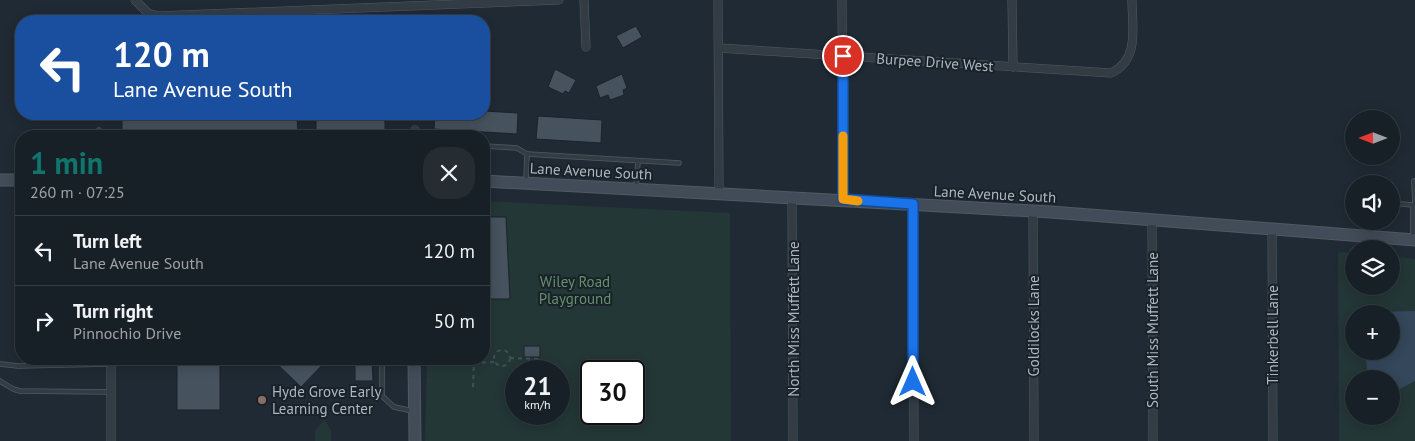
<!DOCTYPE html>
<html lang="en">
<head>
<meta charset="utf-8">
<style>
  :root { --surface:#182027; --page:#252d33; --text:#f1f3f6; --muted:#9fa3a7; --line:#363e44; --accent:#0f766e }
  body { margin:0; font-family:"PT Sans",sans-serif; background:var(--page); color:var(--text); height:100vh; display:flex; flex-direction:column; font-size:19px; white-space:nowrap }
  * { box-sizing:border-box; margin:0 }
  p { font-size:16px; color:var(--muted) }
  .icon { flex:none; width:28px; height:28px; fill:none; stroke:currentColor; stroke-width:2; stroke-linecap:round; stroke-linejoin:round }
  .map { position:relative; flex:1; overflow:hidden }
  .drawer { position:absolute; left:15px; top:130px; width:475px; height:235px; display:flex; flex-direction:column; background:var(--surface); border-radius:20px; box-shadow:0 2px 12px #0003,0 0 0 1px var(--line) }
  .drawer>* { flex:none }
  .banner { position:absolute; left:15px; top:15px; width:475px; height:105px; border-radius:20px; box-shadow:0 2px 12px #0003,0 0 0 1px var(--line); background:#1a4fa0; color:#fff; overflow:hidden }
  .needle { width:32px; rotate:270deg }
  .tools { position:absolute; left:1345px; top:110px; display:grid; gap:10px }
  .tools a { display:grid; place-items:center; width:55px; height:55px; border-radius:50%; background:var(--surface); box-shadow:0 2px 12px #0003,0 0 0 1px var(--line); font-size:25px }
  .speed { position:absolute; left:505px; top:360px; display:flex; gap:10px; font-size:25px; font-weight:700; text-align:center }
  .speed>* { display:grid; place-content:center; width:65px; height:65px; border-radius:50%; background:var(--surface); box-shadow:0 2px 12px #0003,0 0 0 1px var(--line); line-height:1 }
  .speed small { font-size:12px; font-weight:400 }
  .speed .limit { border:2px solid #111; border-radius:8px; background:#fff; color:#111 }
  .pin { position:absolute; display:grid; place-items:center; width:42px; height:42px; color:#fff; margin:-21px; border:2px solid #fff; border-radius:50%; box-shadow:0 1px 5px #0007 }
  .me { position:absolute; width:55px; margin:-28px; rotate:0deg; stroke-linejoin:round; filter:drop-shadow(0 0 4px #0008) }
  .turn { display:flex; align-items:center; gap:18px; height:105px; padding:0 15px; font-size:22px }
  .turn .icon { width:65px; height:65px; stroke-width:2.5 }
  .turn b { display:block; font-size:35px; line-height:42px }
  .round { display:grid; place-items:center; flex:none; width:52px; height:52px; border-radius:20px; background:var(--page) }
  .summary { display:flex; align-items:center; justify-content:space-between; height:85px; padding:0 15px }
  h1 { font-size:30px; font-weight:700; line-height:38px; color:var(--accent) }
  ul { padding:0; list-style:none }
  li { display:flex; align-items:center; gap:15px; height:70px; padding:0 15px; border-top:1px solid var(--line) }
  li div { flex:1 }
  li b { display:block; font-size:19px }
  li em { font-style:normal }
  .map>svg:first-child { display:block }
  .green { fill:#233736; fill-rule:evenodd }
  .water { fill:#34475b }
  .building { fill:#46525e; stroke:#1a232b }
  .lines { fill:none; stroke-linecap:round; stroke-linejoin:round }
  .lane-casing { stroke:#505a63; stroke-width:5.5 }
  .street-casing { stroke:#505a63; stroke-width:9 }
  .secondary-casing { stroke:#505a63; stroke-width:13 }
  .path { stroke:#3f5253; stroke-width:2; stroke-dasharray:4 4; stroke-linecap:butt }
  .lane { stroke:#333c45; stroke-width:4 }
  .street { stroke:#333c45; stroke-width:8 }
  .secondary { stroke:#414c58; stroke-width:11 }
  .route-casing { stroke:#114b97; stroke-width:12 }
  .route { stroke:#1a73e8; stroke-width:9 }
  .slow { stroke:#f59e0b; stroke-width:9 }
  .education-dot { fill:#8d6e63; stroke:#192129; stroke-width:2 }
  .labels { text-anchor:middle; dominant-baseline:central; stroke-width:4; stroke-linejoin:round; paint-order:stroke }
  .street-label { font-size:15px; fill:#adb7c2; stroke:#192129 }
  .park-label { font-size:15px; fill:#66916c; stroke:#192129 }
  .poi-label { font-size:15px; fill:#adb7c2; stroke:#192129; text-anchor:start }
</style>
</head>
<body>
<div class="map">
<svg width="1415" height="441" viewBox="0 0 1415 441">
  <rect width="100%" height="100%" fill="#202a34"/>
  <!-- green -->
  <g class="green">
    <path d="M484,201L730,213L731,441H425L427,359H484ZM516,371H559V414H516ZM591,371H634V414H591Z"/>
    <path d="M1338,252L1354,253V286H1391V256L1415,259V311L1354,314V351H1365L1368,379H1354V416H1391V394L1415,381V441H1339Z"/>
    <path d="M323,421L326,422L331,430V441H315V431Z"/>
  </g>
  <!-- water -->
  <path class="water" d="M1415,311V381L1391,394V379H1368L1365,351H1391V314H1368L1370,312Z"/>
  <!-- building -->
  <g class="building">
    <path d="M636,26L642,37L623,48L616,36Z"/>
    <path d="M555,69L576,80L569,93L565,91L563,94L548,87Z"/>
    <path d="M622,74L627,88L623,90L624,95L610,100L608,95L600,98L596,86Z"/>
    <path d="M484,111L518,113L517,134L434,129L435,114H484Z"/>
    <path d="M122,114H297L298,136H122Z"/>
    <rect x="316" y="114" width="69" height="22"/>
    <path d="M538,116L602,120L601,143L536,139Z"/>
    <path d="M484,217H506L510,299H487Z"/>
    <rect x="524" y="346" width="16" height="11"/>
    <rect x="177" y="359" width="43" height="51"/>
    <path d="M272,359H328L301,387Z"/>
    <path d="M355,359H372L373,381H355Z"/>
  </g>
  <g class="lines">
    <!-- lane casing -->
    <g class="lane-casing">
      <g id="lane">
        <path d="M99,130V136"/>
        <path d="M484,146L517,148L527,154L526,182"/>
        <path d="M527,154L679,163"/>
        <path d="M1414,181L1415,205"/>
        <path d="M636,188L638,161"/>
        <path d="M1391,203L1413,205V237"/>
        <path d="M382,359V396L394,407L413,411"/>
        <path d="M0,364L18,366L110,364"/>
        <path d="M0,381L13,389L20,391L111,392"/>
      </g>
    </g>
    <!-- street casing -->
    <g class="street-casing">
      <g id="street">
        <path d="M135,0L148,13L158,16L559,0"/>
        <path d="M584,0L586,47"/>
        <path d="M718,0L719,192"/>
        <path d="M842,0L843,199"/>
        <path d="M1012,0L1013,67"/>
        <path d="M719,48L1111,73C1140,60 1132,26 1132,0"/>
        <path d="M415,136V130"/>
        <path d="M792,197L793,441"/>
        <path d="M913,205L914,441"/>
        <path d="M1033,212L1034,441"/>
        <path d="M1152,220L1153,441"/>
        <path d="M1272,228L1273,441"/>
        <path d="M111,359V441"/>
      </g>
    </g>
    <!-- secondary casing -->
    <g class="secondary-casing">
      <g id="secondary">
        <path d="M0,180H21"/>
        <path d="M484,181L1051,212L1415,240"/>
        <path d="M414,359L415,441"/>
      </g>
    </g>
    <!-- path -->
    <g class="path">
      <circle cx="502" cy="358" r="8"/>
      <path d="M510,358L538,359"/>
      <path d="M529,360V371"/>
      <path d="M474,363L494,362"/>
      <path d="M473,387L474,359"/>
    </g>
    <!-- lane -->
    <use href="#lane" class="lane"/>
    <!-- street -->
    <use href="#street" class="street"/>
    <!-- secondary -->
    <use href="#secondary" class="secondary"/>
  </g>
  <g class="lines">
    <!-- route casing -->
    <g class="route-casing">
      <path id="route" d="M843,56V199L913,204V382"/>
    </g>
    <!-- route -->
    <use href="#route" class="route"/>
    <!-- slow -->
    <path class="slow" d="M843,136V199L858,201"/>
  </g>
  <!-- markers -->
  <circle class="education-dot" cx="262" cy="400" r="5"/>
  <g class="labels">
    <!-- street labels -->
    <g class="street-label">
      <text transform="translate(935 62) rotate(4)">Burpee Drive West</text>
      <text transform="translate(591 171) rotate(3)">Lane Avenue South</text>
      <text transform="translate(995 194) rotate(3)">Lane Avenue South</text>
      <text transform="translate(793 319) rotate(-90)">North Miss Muffett Lane</text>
      <text transform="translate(1033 326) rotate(-90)">Goldilocks Lane</text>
      <text transform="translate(1152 330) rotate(-90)">South Miss Muffett Lane</text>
      <text transform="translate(1272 335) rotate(-90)">Tinkerbell Lane</text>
    </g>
    <!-- park labels -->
    <g class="park-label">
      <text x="575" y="281">Wiley Road<tspan x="575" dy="17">Playground</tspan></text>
    </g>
    <!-- poi labels -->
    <g class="poi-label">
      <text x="272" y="391">Hyde Grove Early<tspan x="272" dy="17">Learning Center</tspan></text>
    </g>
  </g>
</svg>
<div class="tools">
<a><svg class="needle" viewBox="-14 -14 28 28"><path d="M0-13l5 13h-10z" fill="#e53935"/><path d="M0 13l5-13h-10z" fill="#9fa3a7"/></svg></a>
<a><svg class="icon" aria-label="sound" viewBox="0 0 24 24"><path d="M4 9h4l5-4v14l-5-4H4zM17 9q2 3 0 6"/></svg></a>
<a><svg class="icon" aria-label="layers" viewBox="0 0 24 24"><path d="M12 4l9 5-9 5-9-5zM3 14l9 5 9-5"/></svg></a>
<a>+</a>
<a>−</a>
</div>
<div class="speed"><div>21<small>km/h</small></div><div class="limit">30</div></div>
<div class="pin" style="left:843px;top:56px;background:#d93025"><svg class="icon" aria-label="arrive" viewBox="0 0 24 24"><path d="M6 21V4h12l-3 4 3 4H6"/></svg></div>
<svg class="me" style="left:913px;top:382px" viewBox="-20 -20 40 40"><path d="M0-17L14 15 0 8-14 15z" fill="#1a73e8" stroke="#fff" stroke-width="4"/></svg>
<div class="banner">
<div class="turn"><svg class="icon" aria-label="left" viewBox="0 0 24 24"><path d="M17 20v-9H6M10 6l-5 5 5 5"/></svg><div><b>120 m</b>Lane Avenue South</div></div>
</div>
<section class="drawer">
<div class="summary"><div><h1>1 min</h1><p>260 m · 07:25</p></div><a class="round"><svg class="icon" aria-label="close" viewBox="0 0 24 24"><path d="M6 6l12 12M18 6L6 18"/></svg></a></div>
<ul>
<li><svg class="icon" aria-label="left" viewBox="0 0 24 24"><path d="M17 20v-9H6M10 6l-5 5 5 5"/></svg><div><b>Turn left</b><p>Lane Avenue South</p></div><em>120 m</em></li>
<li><svg class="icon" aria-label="right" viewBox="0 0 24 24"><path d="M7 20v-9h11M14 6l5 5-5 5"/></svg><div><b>Turn right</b><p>Pinnochio Drive</p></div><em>50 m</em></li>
</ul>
</section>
</div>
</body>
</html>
